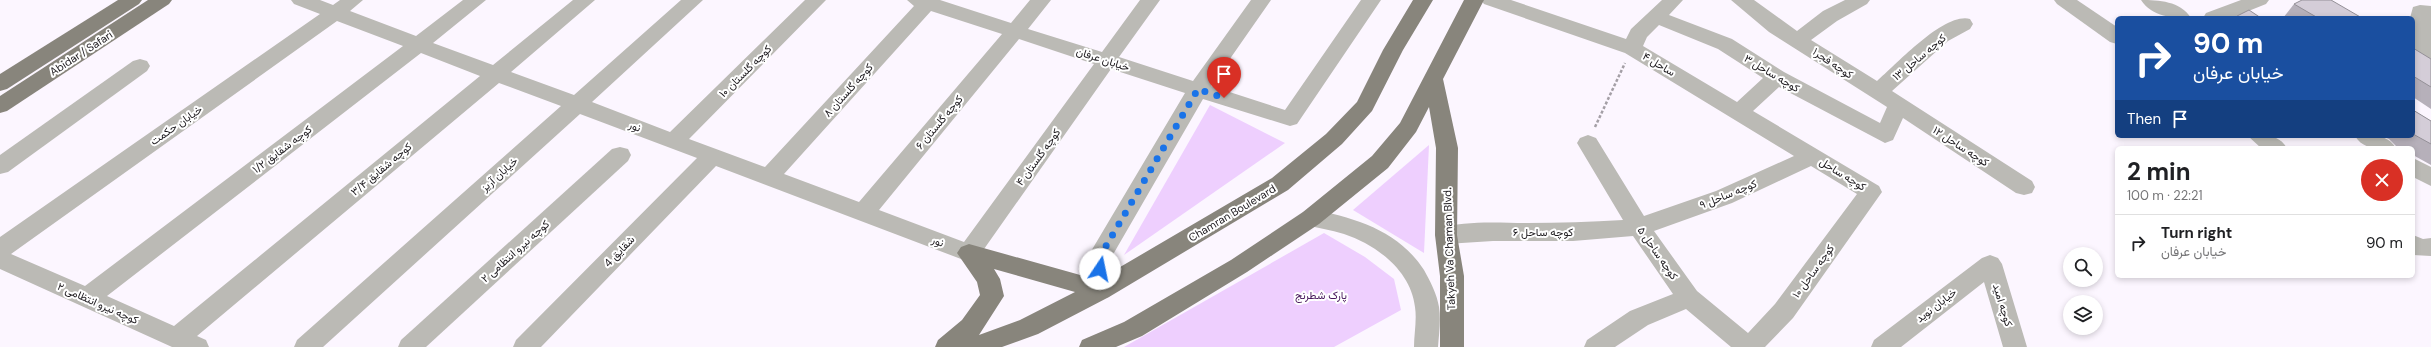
<!DOCTYPE html>
<html lang="en">
<head>
<meta charset="utf-8">
<style>
  :root { --surface:#fff; --page:#f6f6f6; --text:#202124; --muted:#757577; --line:#e0e0e0 }
  body { margin:0; font-family:"DM Sans",Vazirmatn,sans-serif; background:var(--page); color:var(--text); height:100vh; display:flex; flex-direction:column; font-size:15px; white-space:nowrap }
  * { box-sizing:border-box; margin:0 }
  p { font-size:13px; color:var(--muted) }
  .icon { flex:none; width:22px; height:22px; fill:none; stroke:currentColor; stroke-width:2; stroke-linecap:round; stroke-linejoin:round }
  .map { position:relative; flex:1; overflow:hidden }
  .details { position:absolute; left:2115px; top:146px; width:300px; height:132px; display:flex; flex-direction:column; background:var(--surface); border-radius:6px; box-shadow:0 2px 6px #0003 }
  .details>* { flex:none }
  .guide { position:absolute; left:2115px; top:16px; width:300px; height:122px; border-radius:6px; box-shadow:0 2px 6px #0003; background:#1a4fa0; color:#fff; overflow:hidden }
  .fabs { position:absolute; left:2063px; top:247px; display:grid; gap:8px }
  .fabs a { display:grid; place-items:center; width:40px; height:40px; border-radius:50%; background:var(--surface); box-shadow:0 2px 6px #0003; font-size:20px }
  .pin { position:absolute; display:grid; place-items:center; width:34px; height:34px; color:#fff; margin:-41px -17px; border-radius:50% 50% 50% 0; rotate:-45deg; box-shadow:0 0 4px #0007 }
  .pin .icon { rotate:45deg }
  .me { position:absolute; width:44px; margin:-22px; rotate:11deg; stroke-linejoin:round; filter:drop-shadow(0 0 3px #0008) }
  .turn { display:flex; align-items:center; gap:14px; height:84px; padding:0 12px; font-size:18px }
  .turn .icon { width:52px; height:52px; stroke-width:2.5 }
  .turn b { display:block; font-size:28px; line-height:34px }
  .then { display:flex; align-items:center; height:38px; padding:0 12px; background:#0003; gap:8px; font-size:15px }
  .round { display:grid; place-items:center; flex:none; width:42px; height:42px; border-radius:21px; background:var(--page) }
  .overview { display:flex; align-items:center; justify-content:space-between; height:68px; padding:0 12px }
  h1 { font-size:24px; font-weight:700; line-height:30px }
  ul { padding:0; list-style:none }
  li { display:flex; align-items:center; gap:12px; height:56px; padding:0 12px; border-top:1px solid var(--line) }
  li div { flex:1 }
  li b { display:block; font-size:15px }
  li em { font-style:normal }
  .map>svg:first-child { display:block }
  .green { fill:#eecffe }
  .lines { fill:none; stroke-linecap:round; stroke-linejoin:round }
  .path { stroke:#a49fa6; stroke-width:2.5; stroke-dasharray:3 2; stroke-linecap:butt }
  .minor { fill:#bbbab5; fill-rule:evenodd }
  .major { fill:#88857c; fill-rule:evenodd }
  .wall { fill:#b6b0ba }
  .building { fill:#d4cdd8; stroke:#949097 }
  .route { stroke:#1a73e8; stroke-width:7; stroke-dasharray:0 12.6 }
  .labels { text-anchor:middle; dominant-baseline:central; stroke-width:4; stroke-linejoin:round; paint-order:stroke }
  .street-label { font-size:11px; fill:#1c191d; stroke:#fff }
  .park-label { font-size:11px; fill:#46165a; stroke:#fff }
</style>
</head>
<body>
<div class="map">
<svg width="2431" height="347" viewBox="0 0 2431 347">
  <rect width="100%" height="100%" fill="#fcf6ff"/>
  <!-- green -->
  <g class="green">
    <path d="M1210,105L1285,143L1124,255Z"/>
    <path d="M1429,145L1424,253L1353,210Z"/>
    <path d="M1324,233L1365,257L1394,279L1401,310L1334,347H1124Z"/>
  </g>
  <g class="lines">
    <!-- path -->
    <path class="path" d="M1595,127L1625,63"/>
    <!-- minor -->
    <g class="minor">
      <path d="M291,0H320L333,5L340,0H363L350,11L416,36L463,0H486L433,43L493,65L573,0H595L511,72L574,95L681,0H703L592,102L670,132L805,0H826L689,139L765,167L914,6L907,0H940L1011,23L1030,0H1051L1028,29L1102,52L1140,0H1160L1119,57L1193,81L1251,0H1271L1211,86L1285,110L1361,0H1381L1297,124L1290,126L1203,99L1111,258L1113,290L1109,297L1101,299L1093,297L1089,290L1087,258L1185,93L1111,69L977,259L969,262L961,259L716,166L541,347H513L516,340L697,158L580,114L323,347H294L297,340L561,106L499,83L197,336L206,340L209,347H172L0,269V237L320,14L294,4ZM931,11L1002,34L859,202L784,174ZM337,21L403,46L85,286L11,254ZM1019,39L1094,64L964,242L879,210ZM421,53L480,76L174,326L107,296Z"/>
      <path d="M1481,0H1511L1626,39L1631,29L1662,0H1683L1669,15L1732,39L1784,72L1880,123L1887,107L1769,32L1731,0H1754L1797,31L1823,11L1845,0H1870L1867,4L1837,21L1811,40L1877,81C1896,65 1944,12 1970,19L1973,24L1970,29L1948,41L1892,91L2032,181L2035,187L2032,193L2024,195L2016,193L1903,118L1893,140L1885,143L1779,87L1753,111L1879,186L1882,192L1793,318L1765,347H1731L1686,309L1648,325L1615,347H1584L1587,340L1630,311L1673,294L1633,236L1573,241H1493L1446,244L1438,241L1435,235L1438,229C1465,220 1499,223 1527,223C1559,223 1591,222 1623,220L1577,143L1580,138L1588,135L1596,138L1644,216L1716,191L1794,156L1625,53L1484,4ZM1659,25L1718,49L1763,78L1737,102L1643,46L1647,37ZM1811,166L1857,194L1775,304L1748,333L1697,291L1654,231L1732,203Z"/>
      <path d="M2054,0H2077L2117,27V44L2110,42L2057,4Z"/>
      <path d="M2141,0C2159,0 2180,1 2191,18C2173,18 2152,17 2141,0Z"/>
      <path d="M2241,0H2269L2266,4L2231,18H2203L2206,13Z"/>
      <path d="M2420,5L2431,6V58L2424,60L2417,58L2413,50V18H2410L2413,7Z"/>
      <path d="M140,59L147,61L150,66L147,71L8,172L0,174V155L133,61Z"/>
      <path d="M2248,136C2264,136 2278,133 2287,148H2261Z"/>
      <path d="M2355,136C2371,136 2387,133 2396,148C2380,148 2364,151 2355,136Z"/>
      <path d="M620,147L628,149L631,155L628,161L426,347H398L401,340L612,149Z"/>
      <path d="M2413,158L2431,167V186L2413,177Z"/>
      <path d="M1311,209C1355,218 1398,230 1424,270C1430,281 1437,294 1439,307C1441,320 1439,334 1438,347H1414C1414,334 1417,320 1415,307C1411,271 1377,245 1344,234C1331,230 1317,228 1303,224L1300,218L1303,212Z"/>
      <path d="M2413,235L2423,239L2431,238V256L2413,255Z"/>
      <path d="M1990,255L1998,258L2002,264L2027,347H2003L1984,282L1901,347H1871L1874,340L1982,258Z"/>
    </g>
    <!-- major -->
    <g class="major">
      <path d="M118,0H142L139,4L7,89L0,91V74Z"/>
      <path d="M148,0H172L169,4L7,111L0,113V96Z"/>
      <path d="M1413,0H1433L1403,50L1372,111L1342,144L1288,190L1109,297L1038,334L1002,347H935L938,340L962,320L980,295L977,282L957,253L961,247L969,244L1098,280L1272,178L1326,134L1357,102L1383,50ZM994,269L1075,292L1020,320L979,335L1004,296L1000,279Z"/>
      <path d="M1464,0H1484L1443,79L1458,148L1457,235L1464,276V347H1440V276L1435,235L1436,148L1429,107L1416,132L1388,168L1319,224L1247,272L1142,336L1116,347H1079L1082,340L1124,322L1231,260L1303,212L1372,156L1400,123Z"/>
    </g>
  </g>
  <!-- wall -->
  <g class="wall">
    <path d="M2294,4L2362,18H2283Z"/>
    <path d="M2413,48L2431,59V109L2413,97Z"/>
    <path d="M2413,110L2431,121V165L2413,155V148H2400L2396,146L2389,139L2382,136H2413Z"/>
  </g>
  <!-- building -->
  <g class="building">
    <path d="M2302,0H2331L2362,18H2318L2294,4Z"/>
    <path d="M2249,10L2261,18H2233Z"/>
    <path d="M2413,48L2431,59V87L2413,76Z"/>
    <path d="M2413,110L2431,121V144L2413,134Z"/>
  </g>
  <g class="lines">
    <!-- route -->
    <path class="route" d="M1100,269L1099,258L1198,89L1224,98"/>
  </g>
  <g class="labels">
    <!-- street labels -->
    <g class="street-label">
      <text transform="translate(81 53) rotate(-33)">Abidar / Safari</text>
      <text transform="translate(1919 57) rotate(-40)">کوچه ساحل ۱۳</text>
      <text transform="translate(1103 59) rotate(18)">خیابان عرفان</text>
      <text transform="translate(1833 63) rotate(34)">کوچه فجر۱</text>
      <text transform="translate(1659 64) rotate(31)">ساحل ۴</text>
      <text transform="translate(745 71) rotate(-45)">کوچه گلستان ۱۰</text>
      <text transform="translate(1772 73) rotate(31)">کوچه ساحل ۳</text>
      <text transform="translate(848 90) rotate(-48)">کوچه گلستان ۸</text>
      <text transform="translate(939 122) rotate(-50)">کوچه گلستان ۶</text>
      <text transform="translate(176 125) rotate(-35)">خیابان حکمت</text>
      <text transform="translate(635 126) rotate(21)">نور</text>
      <text transform="translate(1961 146) rotate(33)">کوچه ساحل ۱۲</text>
      <text transform="translate(282 149) rotate(-37)">کوچه شقایق ۱/۲</text>
      <text transform="translate(1038 157) rotate(-54)">کوچه گلستان ۴</text>
      <text transform="translate(381 169) rotate(-40)">کوچه شقایق ۳/۴</text>
      <text transform="translate(499 174) rotate(-42)">خیابان آریز</text>
      <text transform="translate(1843 174) rotate(32)">کوچه ساحل</text>
      <text transform="translate(1728 194) rotate(-22)">کوچه ساحل ۹</text>
      <text transform="translate(1232 213) rotate(-31)">Chamran Boulevard</text>
      <text x="1543" y="232">کوچه ساحل ۶</text>
      <text transform="translate(938 241) rotate(21)">نور</text>
      <text transform="translate(1449 249) rotate(-92)">Takyeh Va Chaman Blvd.</text>
      <text transform="translate(515 251) rotate(-42)">کوچه نیرو انتظامی ۲</text>
      <text transform="translate(619 251) rotate(-46)">شقایق 4</text>
      <text transform="translate(1658 253) rotate(55)">کوچه ساحل ۵</text>
      <text transform="translate(1813 271) rotate(-54)">کوچه ساحل ۱۰</text>
      <text transform="translate(98 303) rotate(24)">کوچه نیرو انتظامی ۲</text>
      <text transform="translate(1936 305) rotate(-38)">خیابان نوید</text>
      <text transform="translate(2003 305) rotate(73)">کوچه امید</text>
    </g>
    <!-- park labels -->
    <g class="park-label">
      <text x="1321" y="295">پارک شطرنج</text>
    </g>
  </g>
</svg>
<div class="fabs">
<a><svg class="icon" aria-label="search" viewBox="0 0 24 24"><circle cx="10" cy="10" r="6"/><path d="M15 15l6 6"/></svg></a>
<a><svg class="icon" aria-label="layers" viewBox="0 0 24 24"><path d="M12 4l9 5-9 5-9-5zM3 14l9 5 9-5"/></svg></a>
</div>
<div class="pin" style="left:1224px;top:98px;background:#d93025"><svg class="icon" aria-label="arrive" viewBox="0 0 24 24"><path d="M6 21V4h12l-3 4 3 4H6"/></svg></div>
<svg class="me" style="left:1100px;top:269px" viewBox="-20 -20 40 40"><circle r="19" fill="#fff"/><path d="M0-13L10 11 0 6-10 11z" fill="#1a73e8"/></svg>
<div class="guide">
<div class="turn"><svg class="icon" aria-label="right" viewBox="0 0 24 24"><path d="M7 20v-9h11M14 6l5 5-5 5"/></svg><div><b>90 m</b>خیابان عرفان</div></div>
<div class="then">Then<svg class="icon" aria-label="arrive" viewBox="0 0 24 24"><path d="M6 21V4h12l-3 4 3 4H6"/></svg></div>
</div>
<section class="details">
<div class="overview"><div><h1>2 min</h1><p>100 m · 22:21</p></div><a class="round" style="background:#d93025;color:#fff"><svg class="icon" aria-label="close" viewBox="0 0 24 24"><path d="M6 6l12 12M18 6L6 18"/></svg></a></div>
<ul>
<li><svg class="icon" aria-label="right" viewBox="0 0 24 24"><path d="M7 20v-9h11M14 6l5 5-5 5"/></svg><div><b>Turn right</b><p>خیابان عرفان</p></div><em>90 m</em></li>
</ul>
</section>
</div>
</body>
</html>
